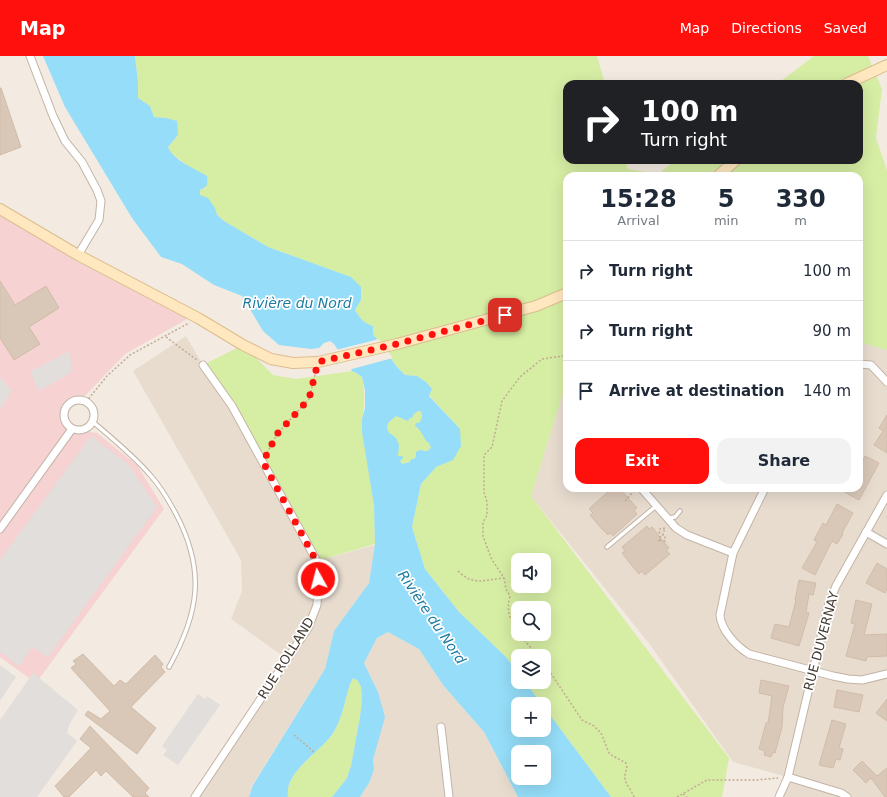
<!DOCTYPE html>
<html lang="en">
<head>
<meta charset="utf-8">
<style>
  :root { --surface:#fff; --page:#f2f2f3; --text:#1f2937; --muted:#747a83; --line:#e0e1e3; --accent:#ff100c }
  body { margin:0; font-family:"DejaVu Sans",sans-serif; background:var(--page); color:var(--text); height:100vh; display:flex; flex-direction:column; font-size:15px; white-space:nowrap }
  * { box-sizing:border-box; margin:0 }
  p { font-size:13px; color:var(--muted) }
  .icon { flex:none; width:22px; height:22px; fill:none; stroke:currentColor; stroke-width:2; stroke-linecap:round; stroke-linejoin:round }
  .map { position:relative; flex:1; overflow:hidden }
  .details { position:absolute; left:563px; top:116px; width:300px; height:320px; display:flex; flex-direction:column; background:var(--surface); border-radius:12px; box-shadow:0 4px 16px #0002 }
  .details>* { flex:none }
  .guide { position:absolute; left:563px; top:24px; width:300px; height:84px; border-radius:12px; box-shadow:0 4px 16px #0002; background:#202124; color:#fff; overflow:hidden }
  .tools { position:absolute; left:511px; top:497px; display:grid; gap:8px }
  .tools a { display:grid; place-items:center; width:40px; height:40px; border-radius:8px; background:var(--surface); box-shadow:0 4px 16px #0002; font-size:20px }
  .pin { position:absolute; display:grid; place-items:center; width:34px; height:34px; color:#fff; margin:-17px; border-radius:8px; box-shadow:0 2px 6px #0006 }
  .me { position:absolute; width:44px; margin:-22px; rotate:353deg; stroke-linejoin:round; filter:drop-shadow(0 0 3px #0008) }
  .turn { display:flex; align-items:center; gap:14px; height:84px; padding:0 12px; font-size:18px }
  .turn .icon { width:52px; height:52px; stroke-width:2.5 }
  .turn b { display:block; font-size:28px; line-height:34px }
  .eta { display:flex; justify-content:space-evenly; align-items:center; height:68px; text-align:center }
  .eta b { font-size:24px; font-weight:700; line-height:28px }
  .primary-button { display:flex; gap:8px; margin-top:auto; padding:8px 12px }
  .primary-button a { flex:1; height:46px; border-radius:12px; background:var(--accent); color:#fff; font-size:16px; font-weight:700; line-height:46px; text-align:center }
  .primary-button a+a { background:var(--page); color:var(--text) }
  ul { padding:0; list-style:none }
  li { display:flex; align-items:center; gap:12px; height:60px; padding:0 12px; border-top:1px solid var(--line) }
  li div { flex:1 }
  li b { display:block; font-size:15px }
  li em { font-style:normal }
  header { display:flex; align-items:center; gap:24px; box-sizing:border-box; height:56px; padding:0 20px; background:var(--accent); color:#fff }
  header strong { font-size:19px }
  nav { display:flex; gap:22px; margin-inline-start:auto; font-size:14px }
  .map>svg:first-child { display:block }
  .residential { fill:#e8dccf }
  .medical { fill:#f6d2d2 }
  .green { fill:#d6eda4; fill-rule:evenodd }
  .parking { fill:#e2dedb }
  .water { fill:#95ddf8; fill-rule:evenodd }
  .pier { fill:#f3ebe1 }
  .building { fill:#d9c8b8; stroke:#d1bca8 }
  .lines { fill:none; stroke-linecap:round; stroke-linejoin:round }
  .lane-casing { stroke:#c2b4a6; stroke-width:5.5 }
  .street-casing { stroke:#c2b4a6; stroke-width:9 }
  .secondary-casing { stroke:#dbbd8d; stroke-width:12 }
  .path { stroke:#c3ab93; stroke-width:1.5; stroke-dasharray:2 2; stroke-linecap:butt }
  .lane { stroke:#fff; stroke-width:3.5 }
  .street { stroke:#fff; stroke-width:7 }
  .secondary { stroke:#ffe7bf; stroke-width:10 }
  .route { stroke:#ff100c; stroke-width:7; stroke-dasharray:0 12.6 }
  .labels { text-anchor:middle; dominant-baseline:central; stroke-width:3.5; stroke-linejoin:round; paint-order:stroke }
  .street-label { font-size:13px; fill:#453b32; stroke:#fff }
  .water-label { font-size:14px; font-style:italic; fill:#1e7ca2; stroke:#fff }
</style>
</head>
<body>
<header>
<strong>Map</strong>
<nav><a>Map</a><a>Directions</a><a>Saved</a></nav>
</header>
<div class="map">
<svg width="887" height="741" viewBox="0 0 887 741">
  <rect width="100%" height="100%" fill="#f3ebe1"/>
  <!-- residential -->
  <g class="residential">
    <path d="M186,280L203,309L232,350L317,505L375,489L369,527L334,575L325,613L253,728L249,741H194L287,603L231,563L242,535L241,504L133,315Z"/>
    <path d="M859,286L887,294V741H779L787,721L733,706L651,590L531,440L567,324V432H859Z"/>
    <path d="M388,576L419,593L443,629L484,676L518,741H360L369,727L374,714L373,704L377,688L378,636L364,607L377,582Z"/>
  </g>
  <!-- medical -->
  <path class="medical" d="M0,153L189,262L125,298L81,344L73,345L65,352L64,358V363L67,368L72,373L97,377L137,409L164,453L36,627L0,601Z"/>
  <!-- green -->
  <g class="green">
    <path d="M135,0H597L605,28H567V104H625L628,113L658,118L676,104H859V28H777L814,0H868L882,33L876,82L887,114V294L859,286V120H567V324L531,440L729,702L722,741H611L544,651V648H542L525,626H544V600H518V616L506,601L459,556L425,513L412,471L421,428L436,411L453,404L460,373L429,339L432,333L426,326L417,320L405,319L397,311L373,278V270C363,267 360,262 355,254L361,244L351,221L268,191L224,165L217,159L215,152L200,139V134L206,132L183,106L171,97L168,91L178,79L166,62L154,61L150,50L138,42V27ZM518,504H544V530H518ZM518,552H544V578H518Z"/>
    <path d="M243,289L273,319L296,323L352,315L362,321C365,336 365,348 362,363L374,449L375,488L317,505L232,350L203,309Z"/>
    <path d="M418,355H420L422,361L418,371L427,385L429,386L431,392L427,395L420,394L416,398V400L410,406L402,408L400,405L402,400L399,401L398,400V385C391,379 386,377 388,367L396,360L408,365L414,358Z"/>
    <path d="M353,622L358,625L361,631L362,644L360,661L351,710L347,722L332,741H288C284,715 320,697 333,677C342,663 345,644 350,628Z"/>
  </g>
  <!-- parking -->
  <g class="parking">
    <path d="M69,295L72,316L39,335L30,316Z"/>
    <path d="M0,321L12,335L0,353Z"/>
    <path d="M91,380L129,409L157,451L48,601L32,591L19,610L0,596V504Z"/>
    <path d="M0,609L16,621L0,645Z"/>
    <path d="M33,617L78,654L70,667L67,677L77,685L37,741H0V664Z"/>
    <path d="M198,638L205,643L207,640L220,649L178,709L163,699L167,694L162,690Z"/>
  </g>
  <!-- water -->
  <path class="water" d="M43,0H135L138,27V42L150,50L154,61L166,62L177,65L178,79L168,91C174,105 194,112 207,120C208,128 208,131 200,134V139L208,142L215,152L217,159L224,165L268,191L351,221L361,231V244L355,254C360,262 363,267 373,270V278L397,311L405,319L417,320L426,326L432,333L429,340L460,373L461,390L453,404L436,411L421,428L412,471L425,513L459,556L506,601L518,616V626H525L542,648H518V674H544V651L611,741H518L484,676L443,629L419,593L388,576L377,582L364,607L378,636L385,661L373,704L374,714L369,727L360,741H332L347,722L351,710L360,661L362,644L361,631L358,625L353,622L350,628C345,644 342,663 333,677C320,697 284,715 288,741H249L253,729L325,613L334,575L369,527L375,488L374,449L362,376V363L365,352V334L362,321L356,317L352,315L334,288L330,285L324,287L319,292L311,293L279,289L263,275L242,240L214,229L182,208L161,201L132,162L65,51ZM418,355H420C423,359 422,363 419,367H416L415,370C422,373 423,384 429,387L431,392L427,395L420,394L416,396V400L414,403H411L410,406L402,408L400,405L403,402L402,400H398C398,395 400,390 398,386C395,376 385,381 388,367L396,360L408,365L410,362H412L414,358ZM518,696H544V722H518Z"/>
  <!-- pier -->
  <path class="pier" d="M379,283L393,302L348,314L336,294Z"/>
  <!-- building -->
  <g class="building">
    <path d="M0,32H1L21,91L0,99Z"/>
    <path d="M0,225L15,249L46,230L59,252L29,271L40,288L14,304L0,282Z"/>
    <path d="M887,359V397L874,389L883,375L879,372Z"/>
    <path d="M865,400L879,407L859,444L837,432H859V412Z"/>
    <path d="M612,432H619L637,452L634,454L637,458L613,480L610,477L608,479L601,472L590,459L593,457L589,453Z"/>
    <path d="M837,448L853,457L842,477L843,478L837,488L832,485L815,519L802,512L817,486L814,484L823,467L826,469Z"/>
    <path d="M647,470L649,473L652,471L658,478V479L669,492L666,494L670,498L645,519L642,515L639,518L633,511L622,497L625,495L622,491Z"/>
    <path d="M877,507L887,513V533L885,537L866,527Z"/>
    <path d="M799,524L816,527L813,539L809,538L806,556L809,557L799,590L771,582L775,568L789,571L796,544H795Z"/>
    <path d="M856,544L872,548L864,579L887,578V600L867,601L866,605L846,600L855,568L851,567Z"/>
    <path d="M83,598L114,630L120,624L126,628L155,599L163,608L161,611L165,616L131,651L156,672L137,698L85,659L88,655L101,663L110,655L71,612L76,608L73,605Z"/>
    <path d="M761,624L789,630L783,651L782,671L775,697L773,696L771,701L764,699L765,695L759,693L766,667H768L772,640L759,637Z"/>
    <path d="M837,634L863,639L859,656L834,651Z"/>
    <path d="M887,643V665L876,657Z"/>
    <path d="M832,664L846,668L839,692L843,693L840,704L836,703L833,712L819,709Z"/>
    <path d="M90,670L149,732L145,737L149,741H133L106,715L101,720L96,714L69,741H64L55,730L91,692L80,683Z"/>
    <path d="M862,705L877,720L887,712V741H885L871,722L866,727L853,714Z"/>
  </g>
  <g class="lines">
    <!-- lane casing -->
    <g class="lane-casing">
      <g id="lane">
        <path d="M93,366C113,383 134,400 151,420C161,431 169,445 176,458C206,515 199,557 169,611"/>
        <path d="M669,462L675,461L680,455"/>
        <path d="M607,491L656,450"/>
      </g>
    </g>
    <!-- street casing -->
    <g class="street-casing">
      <g id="street">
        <path d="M30,0L53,60L65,85L82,106L97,134L101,145L99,164L78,199"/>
        <path d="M859,308L871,309L887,326"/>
        <circle cx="79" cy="359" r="15"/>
        <path d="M641,432L676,472L687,479L733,497"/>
        <path d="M765,432L733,497L720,559C721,574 736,590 749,598L833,620L848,623L862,624L887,618"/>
        <path d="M0,473L72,373"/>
        <path d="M866,476L887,488"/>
        <path d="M441,671L449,741"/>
        <path d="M788,721L841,737L847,741"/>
        <path d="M195,741L308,572L317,549L319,509L232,350L203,309"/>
        <path d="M779,741L788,721L829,547L836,530L887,439"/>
      </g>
    </g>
    <!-- secondary casing -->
    <g class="secondary-casing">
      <g id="secondary">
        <path d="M846,28L887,9"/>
        <path d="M718,120L736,104"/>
        <path d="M0,153L78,199L198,262L243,289L271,303L293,307L318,306L397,288L536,250L567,237"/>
      </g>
    </g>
    <!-- path -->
    <g class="path">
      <path d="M166,281L197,304"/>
      <path d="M86,346L107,320L130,299L189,267"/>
      <path d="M267,397L277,378L309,343L316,315"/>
      <path d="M625,445L634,435"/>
      <path d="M665,472L660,473L659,476C661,478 663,479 665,480V485L660,484L658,485L660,484V481C665,478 663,476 665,472"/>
      <path d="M458,515C473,530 484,524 504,522"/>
      <path d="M518,576C510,563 506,556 510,540L506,533L504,522L491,502L483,480V467L487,459V446L484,436V399L492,391L502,345L520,321L542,303L563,300L567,296"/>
      <path d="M519,578L538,600"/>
      <path d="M544,607L582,664L594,670L601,677L609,697L613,700L626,707L627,712C621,727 629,728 634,741"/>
      <path d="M294,679L314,696"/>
      <path d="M683,738L687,741"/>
      <path d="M677,741L707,724H756L778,722"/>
    </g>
    <!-- lane -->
    <use href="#lane" class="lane"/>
    <!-- street -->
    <use href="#street" class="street"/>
    <!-- secondary -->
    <use href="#secondary" class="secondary"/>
  </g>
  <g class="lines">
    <!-- route -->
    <path class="route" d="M318,523L319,510L263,406L277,378L309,343L318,306L397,288L505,259"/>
  </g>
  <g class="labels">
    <!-- street labels -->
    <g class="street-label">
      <text transform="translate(821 585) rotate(-75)">RUE DUVERNAY</text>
      <text transform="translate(286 602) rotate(-58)">RUE ROLLAND</text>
    </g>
    <!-- water labels -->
    <g class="water-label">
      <text x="297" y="247">Rivière du Nord</text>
      <text transform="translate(432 561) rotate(56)">Rivière du Nord</text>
    </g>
  </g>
</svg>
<div class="tools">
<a><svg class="icon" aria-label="sound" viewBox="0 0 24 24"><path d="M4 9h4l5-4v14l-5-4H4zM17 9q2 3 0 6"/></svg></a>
<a><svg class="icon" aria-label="search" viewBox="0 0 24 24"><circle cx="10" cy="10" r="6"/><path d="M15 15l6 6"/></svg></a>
<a><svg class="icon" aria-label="layers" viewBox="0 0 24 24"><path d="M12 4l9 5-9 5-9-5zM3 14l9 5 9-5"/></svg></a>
<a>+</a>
<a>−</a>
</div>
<div class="pin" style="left:505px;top:259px;background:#d93025"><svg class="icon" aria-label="arrive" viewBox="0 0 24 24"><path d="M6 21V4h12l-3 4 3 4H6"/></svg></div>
<svg class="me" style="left:318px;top:523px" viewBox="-20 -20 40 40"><circle r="17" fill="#ff100c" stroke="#fff" stroke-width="3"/><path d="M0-11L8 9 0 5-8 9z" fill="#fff"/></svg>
<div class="guide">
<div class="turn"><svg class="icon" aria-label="right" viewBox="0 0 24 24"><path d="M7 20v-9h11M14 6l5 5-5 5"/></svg><div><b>100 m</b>Turn right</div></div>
</div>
<section class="details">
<div class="eta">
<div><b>15:28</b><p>Arrival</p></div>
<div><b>5</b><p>min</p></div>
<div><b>330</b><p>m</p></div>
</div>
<ul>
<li><svg class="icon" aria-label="right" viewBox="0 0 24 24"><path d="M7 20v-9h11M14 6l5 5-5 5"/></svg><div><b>Turn right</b></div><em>100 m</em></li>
<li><svg class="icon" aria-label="right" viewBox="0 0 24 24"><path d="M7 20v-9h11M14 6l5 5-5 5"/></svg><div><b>Turn right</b></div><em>90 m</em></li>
<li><svg class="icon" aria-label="arrive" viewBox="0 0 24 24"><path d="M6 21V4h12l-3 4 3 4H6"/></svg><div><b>Arrive at destination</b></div><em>140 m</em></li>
</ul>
<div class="primary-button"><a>Exit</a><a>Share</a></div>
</section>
</div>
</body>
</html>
